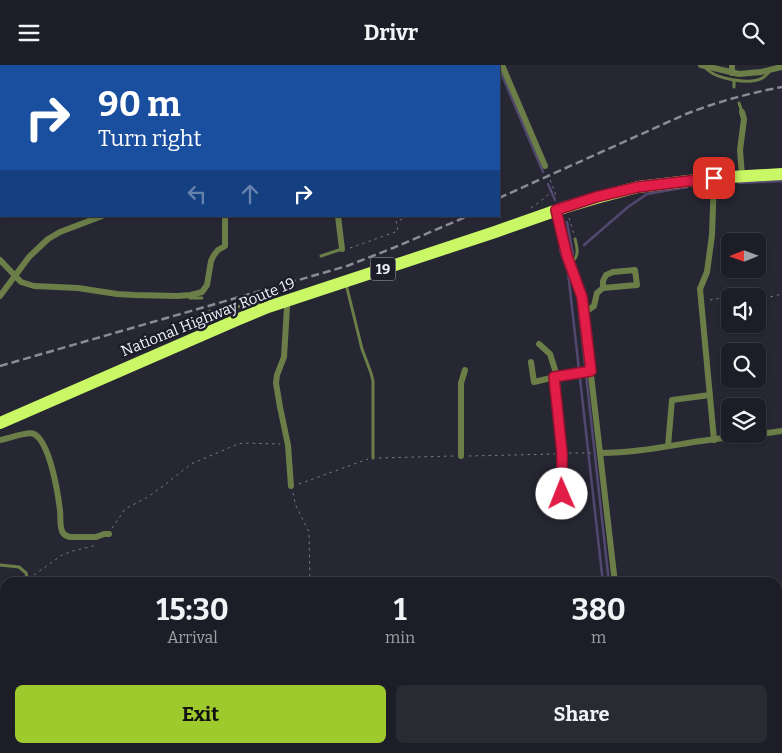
<!DOCTYPE html>
<html lang="en">
<head>
<meta charset="utf-8">
<style>
  :root { --surface:#1d1d27; --page:#2a2a33; --text:#f1f3f6; --muted:#a0a2a7; --line:#3b3b44; --accent:#9fca2d }
  body { margin:0; font-family:Bitter,serif; background:var(--page); color:var(--text); height:100vh; display:flex; flex-direction:column; font-size:19px; white-space:nowrap }
  * { box-sizing:border-box; margin:0 }
  p { font-size:16px; color:var(--muted) }
  .icon { flex:none; width:28px; height:28px; fill:none; stroke:currentColor; stroke-width:2; stroke-linecap:round; stroke-linejoin:round }
  .map { position:relative; flex:1; overflow:hidden }
  .side { position:absolute; left:0px; top:512px; width:782px; height:176px; display:flex; flex-direction:column; background:var(--surface); border-radius:15px 15px 0 0; box-shadow:0 1px 4px #0004,0 0 0 1px var(--line) }
  .side>* { flex:none }
  .banner { position:absolute; left:0px; top:0px; width:500px; height:152px; box-shadow:0 1px 4px #0004,0 0 0 1px var(--line); background:#1a4fa0; color:#fff; overflow:hidden }
  .needle { width:32px; rotate:269deg }
  .tools { position:absolute; left:721px; top:168px; display:grid; gap:10px }
  .tools a { display:grid; place-items:center; width:45px; height:45px; border-radius:8px; background:var(--surface); box-shadow:0 1px 4px #0004,0 0 0 1px var(--line); font-size:25px }
  .pin { position:absolute; display:grid; place-items:center; width:42px; height:42px; color:#fff; margin:-21px; border-radius:10px; box-shadow:0 2px 8px #0006 }
  .me { position:absolute; width:55px; margin:-28px; rotate:359deg; stroke-linejoin:round; filter:drop-shadow(0 0 4px #0008) }
  .turn { display:flex; align-items:center; gap:18px; height:105px; padding:0 15px; font-size:22px }
  .turn .icon { width:65px; height:65px; stroke-width:2.5 }
  .turn b { display:block; font-size:35px; line-height:42px }
  .lanes { display:flex; align-items:center; height:48px; padding:0 15px; background:#0003; justify-content:center; gap:25px; direction:ltr }
  .lanes .off { opacity:.35 }
  .eta { display:flex; justify-content:space-evenly; align-items:center; height:85px; text-align:center }
  .eta b { font-size:30px; font-weight:700; line-height:35px }
  .cta { display:flex; gap:10px; margin-top:auto; padding:10px 15px }
  .cta a { flex:1; height:58px; border-radius:8px; background:var(--accent); color:#111; font-size:20px; font-weight:700; line-height:58px; text-align:center }
  .cta a+a { background:var(--page); color:var(--text) }
  header { display:flex; justify-content:space-between; align-items:center; height:65px; padding:0 15px; background:var(--surface); font-size:22px; font-weight:700 }
  .map>svg:first-child { display:block }
  .lines { fill:none; stroke-linecap:round; stroke-linejoin:round }
  .stream { stroke:#52486f; stroke-width:2.5 }
  .path { stroke:#787984; stroke-width:1; stroke-dasharray:2.5 4; stroke-linecap:butt }
  .lane { stroke:#6b7e48; stroke-width:3 }
  .street { stroke:#6b7e48; stroke-width:6 }
  .highway { stroke:#caf765; stroke-width:12 }
  .rail { stroke:#8b8b96; stroke-width:2.5; stroke-dasharray:8 4; stroke-linecap:butt }
  .route-casing { stroke:#92132f; stroke-width:12 }
  .route { stroke:#e11d48; stroke-width:9 }
  .labels { text-anchor:middle; dominant-baseline:central; stroke-width:5; stroke-linejoin:round; paint-order:stroke }
  .shield { fill:#1d1d2a; stroke:#b1b1bc; stroke-width:1 }
  .shield-label { font-size:14px; font-weight:bold; fill:#f0f1fa }
  .street-label { font-size:15px; fill:#f0f1fa; stroke:#1d1d2a }
</style>
</head>
<body>
<header><svg class="icon" aria-label="menu" viewBox="0 0 24 24"><path d="M4 6h16M4 12h16M4 18h16"/></svg>Drivr<svg class="icon" aria-label="search" viewBox="0 0 24 24"><circle cx="10" cy="10" r="6"/><path d="M15 15l6 6"/></svg></header>
<div class="map">
<svg width="782" height="688" viewBox="0 0 782 688">
  <rect width="100%" height="100%" fill="#272734"/>
  <g class="lines">
    <!-- stream -->
    <g class="stream">
      <path d="M499,3L543,107"/>
      <path d="M739,118L782,116"/>
      <path d="M548,119L555,135"/>
      <path d="M567,157L573,189"/>
      <path d="M584,180L628,142L647,129L687,122"/>
      <path d="M560,185L568,207L603,518"/>
      <path d="M577,227L609,518"/>
      <path d="M778,646L782,644"/>
      <path d="M0,659H5"/>
      <path d="M0,674H5"/>
      <path d="M29,688L35,684"/>
      <path d="M633,688V684"/>
    </g>
    <!-- path -->
    <g class="path">
      <path d="M548,109L557,133"/>
      <path d="M531,143L546,132L552,125"/>
      <path d="M569,153L574,169"/>
      <path d="M350,183L398,166L396,156L404,154L403,151"/>
      <path d="M731,231L739,230L747,231"/>
      <path d="M758,233L761,234L782,229"/>
      <path d="M710,235L730,231"/>
      <path d="M569,388H593"/>
      <path d="M469,391L555,389"/>
      <path d="M379,393L453,391"/>
      <path d="M299,419L368,394"/>
      <path d="M293,428L296,441L309,467L310,518"/>
      <path d="M112,463L125,444L146,433L162,422L191,399L238,379L244,378L280,379"/>
      <path d="M34,510L62,490L73,486L97,480"/>
      <path d="M29,684V688"/>
    </g>
    <!-- lane -->
    <g class="lane">
      <path d="M704,1C713,14 751,21 764,12C765,11 770,6 770,6"/>
      <path d="M734,22V15"/>
      <path d="M739,38L742,47"/>
      <path d="M321,191L342,184"/>
      <path d="M570,199C579,192 578,185 575,174"/>
      <path d="M346,219L362,284L371,308L373,316V393"/>
      <path d="M190,233H202"/>
      <path d="M210,246L213,249L215,250C229,245 246,237 261,240"/>
      <path d="M0,500L19,502L26,508L27,512"/>
    </g>
    <!-- street -->
    <g class="street">
      <path d="M314,0V1"/>
      <path d="M502,0L545,101"/>
      <path d="M701,0L739,9L761,7L782,2"/>
      <path d="M732,0V8"/>
      <path d="M216,1V0"/>
      <path d="M446,1L448,0"/>
      <path d="M742,111L740,85L744,54L742,47"/>
      <path d="M556,145L567,191L582,232L615,518"/>
      <path d="M338,151L342,184"/>
      <path d="M0,195L21,217L34,221L78,223L117,229L135,230L177,231L191,230L202,227L207,220L211,196L214,190L218,185L225,181V151"/>
      <path d="M0,231L29,192L48,174L60,167L102,151"/>
      <path d="M286,237L287,242L284,292L277,310L276,318L280,342L288,380L291,421"/>
      <path d="M584,248L594,241L597,228L603,223L637,220L635,205L613,207L606,210L603,216V223"/>
      <path d="M539,279L550,289L557,311"/>
      <path d="M531,297L534,317L576,307L591,306"/>
      <path d="M554,312L562,389V429"/>
      <path d="M0,375C7,374 28,366 34,369C50,377 58,429 60,445C61,452 59,462 63,468C65,471 67,471 70,472H96L104,469H109"/>
      <path d="M714,375L700,224L707,207L712,170L714,113"/>
      <path d="M668,381L672,335L710,330"/>
      <path d="M601,388C634,388 668,381 701,376C728,372 755,370 782,366"/>
      <path d="M461,391V318L465,305"/>
      <path d="M549,429H579"/>
      <path d="M778,637L782,636"/>
      <path d="M0,664H5"/>
      <path d="M0,683H5"/>
      <path d="M627,688V684"/>
    </g>
    <!-- highway -->
    <path class="highway" d="M0,358L239,254L268,242L495,167L566,142L596,133L638,122L714,113L782,109"/>
    <!-- rail -->
    <g class="rail">
      <path d="M499,133L686,49C717,37 749,28 782,22"/>
      <path d="M0,301L347,201L393,183L468,151"/>
    </g>
  </g>
  <g class="lines">
    <!-- route casing -->
    <g class="route-casing">
      <path id="route" d="M562,429V388L554,312L591,306L582,232L567,191L556,145L596,132L638,122L714,113"/>
    </g>
    <!-- route -->
    <use href="#route" class="route"/>
  </g>
  <g class="labels">
    <!-- shield labels -->
    <rect class="shield" x="370.5" y="192.5" width="25" height="23" rx="4"/>
    <g class="shield-label">
      <text x="383" y="204">19</text>
    </g>
    <!-- street labels -->
    <g class="street-label">
      <text transform="translate(208 252) rotate(-22)">National Highway Route 19</text>
    </g>
  </g>
</svg>
<div class="tools">
<a><svg class="needle" viewBox="-14 -14 28 28"><path d="M0-13l5 13h-10z" fill="#e53935"/><path d="M0 13l5-13h-10z" fill="#a0a2a7"/></svg></a>
<a><svg class="icon" aria-label="sound" viewBox="0 0 24 24"><path d="M4 9h4l5-4v14l-5-4H4zM17 9q2 3 0 6"/></svg></a>
<a><svg class="icon" aria-label="search" viewBox="0 0 24 24"><circle cx="10" cy="10" r="6"/><path d="M15 15l6 6"/></svg></a>
<a><svg class="icon" aria-label="layers" viewBox="0 0 24 24"><path d="M12 4l9 5-9 5-9-5zM3 14l9 5 9-5"/></svg></a>
</div>
<div class="pin" style="left:714px;top:113px;background:#d93025"><svg class="icon" aria-label="arrive" viewBox="0 0 24 24"><path d="M6 21V4h12l-3 4 3 4H6"/></svg></div>
<svg class="me" style="left:562px;top:429px" viewBox="-20 -20 40 40"><circle r="19" fill="#fff"/><path d="M0-13L10 11 0 6-10 11z" fill="#e11d48"/></svg>
<div class="banner">
<div class="turn"><svg class="icon" aria-label="right" viewBox="0 0 24 24"><path d="M7 20v-9h11M14 6l5 5-5 5"/></svg><div><b>90 m</b>Turn right</div></div>
<div class="lanes"><svg class="icon off" aria-label="left" viewBox="0 0 24 24"><path d="M17 20v-9H6M10 6l-5 5 5 5"/></svg><svg class="icon off" aria-label="ahead" viewBox="0 0 24 24"><path d="M12 20V5M6 11l6-6 6 6"/></svg><svg class="icon" aria-label="right" viewBox="0 0 24 24"><path d="M7 20v-9h11M14 6l5 5-5 5"/></svg></div>
</div>
<section class="side">
<div class="eta">
<div><b>15:30</b><p>Arrival</p></div>
<div><b>1</b><p>min</p></div>
<div><b>380</b><p>m</p></div>
</div>
<div class="cta"><a>Exit</a><a>Share</a></div>
</section>
</div>
</body>
</html>
